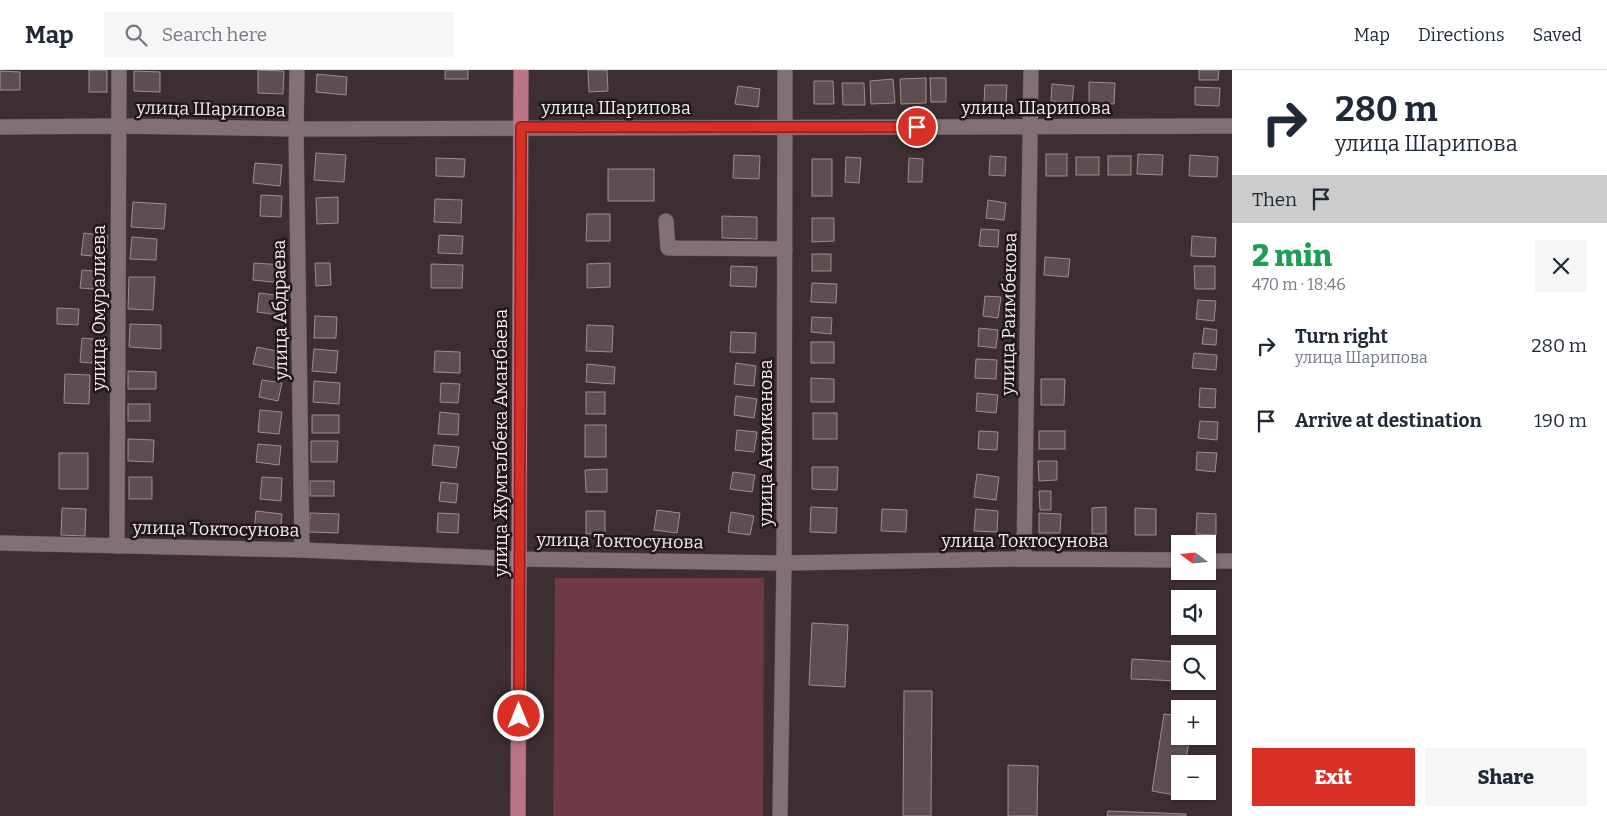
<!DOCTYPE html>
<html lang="en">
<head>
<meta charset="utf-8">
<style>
  :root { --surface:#fff; --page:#f6f6f7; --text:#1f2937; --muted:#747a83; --line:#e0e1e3; --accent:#d93025 }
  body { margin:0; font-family:Bitter,serif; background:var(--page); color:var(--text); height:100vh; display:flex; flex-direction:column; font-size:19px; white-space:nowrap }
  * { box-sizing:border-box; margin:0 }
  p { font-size:16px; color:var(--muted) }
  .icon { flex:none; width:28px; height:28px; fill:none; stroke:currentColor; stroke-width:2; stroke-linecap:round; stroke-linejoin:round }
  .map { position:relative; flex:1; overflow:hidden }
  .panel { display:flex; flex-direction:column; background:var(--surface); width:375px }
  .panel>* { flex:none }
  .banner { background:#fff; color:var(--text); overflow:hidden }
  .needle { width:32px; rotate:286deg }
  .controls { position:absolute; left:1171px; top:465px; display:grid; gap:10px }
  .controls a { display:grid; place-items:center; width:45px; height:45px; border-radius:0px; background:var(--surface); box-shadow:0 1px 4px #0004; font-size:25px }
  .pin { position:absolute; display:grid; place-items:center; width:42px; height:42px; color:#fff; margin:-21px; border:2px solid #fff; border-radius:50%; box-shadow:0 1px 5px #0007 }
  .me { position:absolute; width:55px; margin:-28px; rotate:0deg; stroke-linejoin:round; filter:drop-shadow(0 0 4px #0008) }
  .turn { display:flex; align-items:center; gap:18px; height:105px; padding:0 20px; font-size:22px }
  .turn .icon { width:65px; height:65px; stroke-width:2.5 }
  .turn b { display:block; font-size:35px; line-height:42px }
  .then { display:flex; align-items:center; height:48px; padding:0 20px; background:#0003; gap:10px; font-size:19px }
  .round { display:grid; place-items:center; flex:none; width:52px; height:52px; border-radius:0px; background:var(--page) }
  .headline { display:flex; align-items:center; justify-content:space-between; height:85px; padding:0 20px }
  h1 { font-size:30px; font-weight:800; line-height:38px; color:#1e9e55 }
  .button { display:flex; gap:10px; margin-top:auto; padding:10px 20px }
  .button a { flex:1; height:58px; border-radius:0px; background:var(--accent); color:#fff; font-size:20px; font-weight:800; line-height:58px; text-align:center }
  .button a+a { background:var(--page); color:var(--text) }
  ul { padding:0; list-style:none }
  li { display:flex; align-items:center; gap:15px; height:75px; padding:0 20px }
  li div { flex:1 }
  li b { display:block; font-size:19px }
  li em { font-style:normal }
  header { display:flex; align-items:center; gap:30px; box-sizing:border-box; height:70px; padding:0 25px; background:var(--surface); border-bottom:1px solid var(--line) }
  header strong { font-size:24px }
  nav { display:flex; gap:28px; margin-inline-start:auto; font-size:18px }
  .search { width:350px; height:45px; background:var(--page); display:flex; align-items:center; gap:12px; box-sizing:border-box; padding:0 18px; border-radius:0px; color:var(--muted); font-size:19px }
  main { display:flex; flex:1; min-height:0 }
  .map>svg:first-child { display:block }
  .green { fill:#6d3a46 }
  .building { fill:#5f4e51; stroke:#a08d91 }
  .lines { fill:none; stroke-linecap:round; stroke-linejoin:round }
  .minor-casing { stroke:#5a4d50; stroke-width:16 }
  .primary-casing { stroke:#5a4d50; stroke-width:16 }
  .minor { stroke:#827074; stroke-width:15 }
  .primary { stroke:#bd7487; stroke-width:15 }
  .route-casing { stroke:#8d1f18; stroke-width:12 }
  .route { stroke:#d93025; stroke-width:9 }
  .labels { text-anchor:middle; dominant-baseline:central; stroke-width:5; stroke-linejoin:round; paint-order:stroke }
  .street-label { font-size:18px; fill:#f4e9eb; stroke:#1f181a }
</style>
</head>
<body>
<header>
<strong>Map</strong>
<div class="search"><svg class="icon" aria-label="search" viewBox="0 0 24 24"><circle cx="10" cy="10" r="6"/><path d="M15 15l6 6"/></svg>Search here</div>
<nav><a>Map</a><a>Directions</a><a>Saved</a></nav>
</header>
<main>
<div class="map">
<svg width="1232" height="746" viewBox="0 0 1232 746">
  <rect width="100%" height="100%" fill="#3d2e31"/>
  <!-- green -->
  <path class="green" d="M555,508H764L763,746H553Z"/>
  <!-- building -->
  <g class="building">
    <rect x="89" y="0" width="18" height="22"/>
    <path d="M258,0L284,1L283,24L258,23Z"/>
    <rect x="445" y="0" width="23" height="9"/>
    <path d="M588,0H607L608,21L589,22Z"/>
    <path d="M1199,0H1219L1218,10H1199Z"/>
    <path d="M0,1L20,2V20H0Z"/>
    <path d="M134,1L160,2V22L134,21Z"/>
    <path d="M317,4L347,7L346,25L316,22Z"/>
    <path d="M926,8V33L901,34L900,9Z"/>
    <path d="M930,8H946V32H931Z"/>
    <path d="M893,9L895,33L871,34L870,11Z"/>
    <path d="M814,11H833L834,34H814Z"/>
    <path d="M1089,12L1115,13L1114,34L1089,33Z"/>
    <path d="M842,13H864L865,35H843Z"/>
    <path d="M1052,14L1074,16L1072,32L1051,31Z"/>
    <path d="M985,15H1007L1006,33L984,32Z"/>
    <path d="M738,16L760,19L758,37L735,34Z"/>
    <path d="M1195,17L1220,18L1219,36L1195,35Z"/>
    <path d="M316,83L346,85L344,112L314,110Z"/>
    <rect x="1046" y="84" width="21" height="22"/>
    <path d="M1138,84L1163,85L1162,105L1137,104Z"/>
    <path d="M734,85L760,86L759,109L733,108Z"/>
    <path d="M1190,85L1218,87L1217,107L1189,106Z"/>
    <path d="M990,86L1006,87L1005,106L989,105Z"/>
    <rect x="1108" y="86" width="23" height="19"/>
    <path d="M846,87L861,88L859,113L845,112Z"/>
    <rect x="1076" y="87" width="23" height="18"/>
    <path d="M436,88L465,89L464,107L436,106Z"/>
    <path d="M909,88L923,89L922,112H908Z"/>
    <rect x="812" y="89" width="20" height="37"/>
    <path d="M255,93L282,95L280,116L253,113Z"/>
    <rect x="608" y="99" width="46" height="32"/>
    <path d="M261,125L282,126L281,147L260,146Z"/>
    <path d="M338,127V153L317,154L316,128Z"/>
    <path d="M435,129L462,130L461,153L434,152Z"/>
    <path d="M988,130L1006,133L1004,150L986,148Z"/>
    <path d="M133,132L166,134L164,159L131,157Z"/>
    <path d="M587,144H610V171H586Z"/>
    <path d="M722,146L757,147V169L722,168Z"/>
    <path d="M812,148H834V171L812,172Z"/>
    <path d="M981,159L999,160L998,177L979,176Z"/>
    <path d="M84,163L108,166L106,187L81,185Z"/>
    <path d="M439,165L463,166L462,184L438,183Z"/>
    <path d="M1192,166L1216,168L1215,187L1191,186Z"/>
    <path d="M132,167L157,169L156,190L130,189Z"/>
    <rect x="812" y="184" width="19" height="17"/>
    <path d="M1045,187L1070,189L1068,207L1044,205Z"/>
    <path d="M254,193L283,195L281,213L253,210Z"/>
    <path d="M315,193H330L331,215L316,216Z"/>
    <path d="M610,193V217L587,218V194Z"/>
    <path d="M431,194L463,195L462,218H431Z"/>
    <path d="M731,196L757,197L756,217L730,216Z"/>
    <path d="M1194,196H1215V219H1195Z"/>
    <path d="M82,200L106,202L105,220L80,218Z"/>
    <path d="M129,207H155L153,240L128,239Z"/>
    <path d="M812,213L837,214L836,233L811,232Z"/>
    <path d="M259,223L283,226L280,245L257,242Z"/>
    <path d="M985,226L1001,227L998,248L983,246Z"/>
    <path d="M1198,230L1216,231L1214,251L1196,249Z"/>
    <path d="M57,238L79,239L78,255L57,254Z"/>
    <path d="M315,246L337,247L336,268H314Z"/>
    <path d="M812,247L832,248L831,264L811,262Z"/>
    <path d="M130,254L161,255V279L129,277Z"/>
    <path d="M587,255L613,256L612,282L586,281Z"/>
    <path d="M979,258L998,260L996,278L978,276Z"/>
    <path d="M1204,258L1217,260L1216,275L1202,274Z"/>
    <path d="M731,262L756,263L755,283L730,282Z"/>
    <path d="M82,268L105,270L104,294L80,292Z"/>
    <rect x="811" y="272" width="23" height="21"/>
    <path d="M257,277L282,282L278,299L253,294Z"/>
    <path d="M314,279L338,281L336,303L312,301Z"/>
    <path d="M435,281L460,282V303L434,302Z"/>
    <path d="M1194,283L1217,285L1216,300L1192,298Z"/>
    <path d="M976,289L997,290L996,309L975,308Z"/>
    <path d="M736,293L756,296L754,316L734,314Z"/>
    <path d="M587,294L615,297L614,314L586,312Z"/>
    <path d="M128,301L156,302V319H128Z"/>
    <path d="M65,304L90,305L89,334L64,333Z"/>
    <path d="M811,308L834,309V332H811Z"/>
    <path d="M1041,309H1065L1064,335H1041Z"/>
    <path d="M262,310L282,313L278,331L259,327Z"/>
    <path d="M314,311L340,313L339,334L313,332Z"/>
    <path d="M441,313L460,314L458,333L440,332Z"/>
    <path d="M1200,318L1216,319L1215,338L1199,337Z"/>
    <rect x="586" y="322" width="19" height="22"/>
    <path d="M977,323L998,325L996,343L976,341Z"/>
    <path d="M736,326L757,329L754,348L734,345Z"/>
    <rect x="128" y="334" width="22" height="17"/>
    <path d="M260,340L282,342L279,364L258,362Z"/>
    <path d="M440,342L459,344L458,365L438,364Z"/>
    <rect x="813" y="343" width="24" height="26"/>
    <rect x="312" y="345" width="27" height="18"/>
    <path d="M1200,351L1218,352L1217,370L1198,368Z"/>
    <rect x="585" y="355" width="21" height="32"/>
    <path d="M737,360L757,362L754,382L735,380Z"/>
    <path d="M979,361L998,362L997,380L978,379Z"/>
    <rect x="1039" y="361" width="26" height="18"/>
    <path d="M128,369L154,370L153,392L128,391Z"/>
    <path d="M311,371H338L337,392H311Z"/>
    <path d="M258,374L281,376L279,395L256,392Z"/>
    <path d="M434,375L459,377L456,398L432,395Z"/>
    <path d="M1197,382L1217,383L1215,402L1196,400Z"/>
    <rect x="59" y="383" width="29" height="36"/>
    <path d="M1038,391H1057V410L1039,411Z"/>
    <path d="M812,397H838L837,420L812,419Z"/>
    <path d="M607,399V422H586L585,400Z"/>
    <path d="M733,402L755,405L752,422L730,419Z"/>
    <path d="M977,404L999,407L996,430L974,427Z"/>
    <rect x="129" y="407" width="23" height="22"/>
    <path d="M262,407L282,408L281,431L260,429Z"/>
    <rect x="310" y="411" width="24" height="15"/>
    <path d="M441,412L458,414L456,433L439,431Z"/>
    <path d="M1039,421H1051V440H1040Z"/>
    <path d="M811,437L837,438L836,463L810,462Z"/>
    <path d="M1106,437V464H1092V438Z"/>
    <path d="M62,438L86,439L85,466L61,465Z"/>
    <path d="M1135,438L1156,439V465H1135Z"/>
    <path d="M882,439L907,440L906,462L881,461Z"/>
    <path d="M976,439L998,441L997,462L974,461Z"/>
    <path d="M657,440L680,443L677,463L654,460Z"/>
    <path d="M256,441L282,444L280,464L254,461Z"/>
    <path d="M586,441H605V463L586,464Z"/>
    <path d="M731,442L754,446L750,465L728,462Z"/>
    <path d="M310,443L339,444L338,463L309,462Z"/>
    <path d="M438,443L459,444L458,463L437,462Z"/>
    <path d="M1039,443L1061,444L1060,463H1039Z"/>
    <path d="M1197,443L1216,444V465L1196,464Z"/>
    <path d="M155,453L182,454V466L155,465Z"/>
    <path d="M812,553L848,555L845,617L809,615Z"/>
    <path d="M1132,589L1180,592V611L1131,609Z"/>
    <path d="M904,621H932L931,746H903Z"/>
    <path d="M1164,644L1180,646V666H1190L1185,694H1180V726L1152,721Z"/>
    <path d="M1008,695L1038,696L1037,746H1008Z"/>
    <path d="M1108,741L1186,744V746H1107Z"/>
  </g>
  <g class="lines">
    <!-- minor casing -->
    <g class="minor-casing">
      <g id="minor">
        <path d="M297,0L296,59L302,480"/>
        <path d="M0,57L119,56L296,59L1232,56"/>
        <path d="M666,151L668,178L785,179"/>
        <path d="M0,473L302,480L519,489L784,493L1024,489L1180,490"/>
        <path d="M117,476L119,0"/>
        <path d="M1024,489L1031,0"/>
        <path d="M1208,491H1232"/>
        <path d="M780,746L784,493L785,0"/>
      </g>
    </g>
    <!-- primary casing -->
    <g class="primary-casing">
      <path id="primary" d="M518,746L521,0"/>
    </g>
    <!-- minor -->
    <use href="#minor" class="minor"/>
    <!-- primary -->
    <use href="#primary" class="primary"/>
  </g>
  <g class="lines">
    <!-- route casing -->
    <g class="route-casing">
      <path id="route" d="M519,646L521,57H917"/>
    </g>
    <!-- route -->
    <use href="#route" class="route"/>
  </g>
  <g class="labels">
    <!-- street labels -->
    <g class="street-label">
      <text x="616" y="38">улица Шарипова</text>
      <text x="1036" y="38">улица Шарипова</text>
      <text transform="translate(211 39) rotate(1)">улица Шарипова</text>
      <text transform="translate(99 238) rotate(-90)">улица Омуралиева</text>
      <text transform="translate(280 240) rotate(-91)">улица Абдраева</text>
      <text transform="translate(1009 244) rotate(-89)">улица Раимбекова</text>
      <text transform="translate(501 373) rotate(-90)">улица Жумгалбека Аманбаева</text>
      <text transform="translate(766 373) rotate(-90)">улица Акимканова</text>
      <text transform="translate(216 459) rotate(1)">улица Токтосунова</text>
      <text transform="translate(620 471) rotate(1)">улица Токтосунова</text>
      <text x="1025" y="471">улица Токтосунова</text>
    </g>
  </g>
</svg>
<div class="controls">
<a><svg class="needle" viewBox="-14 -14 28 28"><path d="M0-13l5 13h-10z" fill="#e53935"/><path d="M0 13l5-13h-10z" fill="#747a83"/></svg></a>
<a><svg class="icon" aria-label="sound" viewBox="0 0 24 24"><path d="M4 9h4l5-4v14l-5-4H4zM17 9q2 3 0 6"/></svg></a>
<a><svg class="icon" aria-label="search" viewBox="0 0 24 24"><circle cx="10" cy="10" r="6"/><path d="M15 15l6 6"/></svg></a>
<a>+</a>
<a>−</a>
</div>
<div class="pin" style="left:917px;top:57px;background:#d93025"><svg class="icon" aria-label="arrive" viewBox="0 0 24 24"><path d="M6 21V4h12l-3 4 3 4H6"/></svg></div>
<svg class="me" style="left:519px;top:646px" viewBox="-20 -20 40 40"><circle r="17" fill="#d93025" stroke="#fff" stroke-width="3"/><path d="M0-11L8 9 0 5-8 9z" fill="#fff"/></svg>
</div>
<section class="panel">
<div class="banner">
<div class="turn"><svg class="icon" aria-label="right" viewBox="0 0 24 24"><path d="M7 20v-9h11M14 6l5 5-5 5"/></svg><div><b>280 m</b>улица Шарипова</div></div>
<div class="then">Then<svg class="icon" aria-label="arrive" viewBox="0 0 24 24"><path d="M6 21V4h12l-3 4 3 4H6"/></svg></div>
</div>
<div class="headline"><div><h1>2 min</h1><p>470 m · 18:46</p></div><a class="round"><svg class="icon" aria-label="close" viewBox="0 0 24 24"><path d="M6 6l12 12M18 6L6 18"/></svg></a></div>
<ul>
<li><svg class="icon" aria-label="right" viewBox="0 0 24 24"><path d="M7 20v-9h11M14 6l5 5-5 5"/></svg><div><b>Turn right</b><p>улица Шарипова</p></div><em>280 m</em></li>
<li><svg class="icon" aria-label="arrive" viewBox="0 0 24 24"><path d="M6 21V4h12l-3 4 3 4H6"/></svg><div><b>Arrive at destination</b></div><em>190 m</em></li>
</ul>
<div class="button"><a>Exit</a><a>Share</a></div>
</section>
</main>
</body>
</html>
